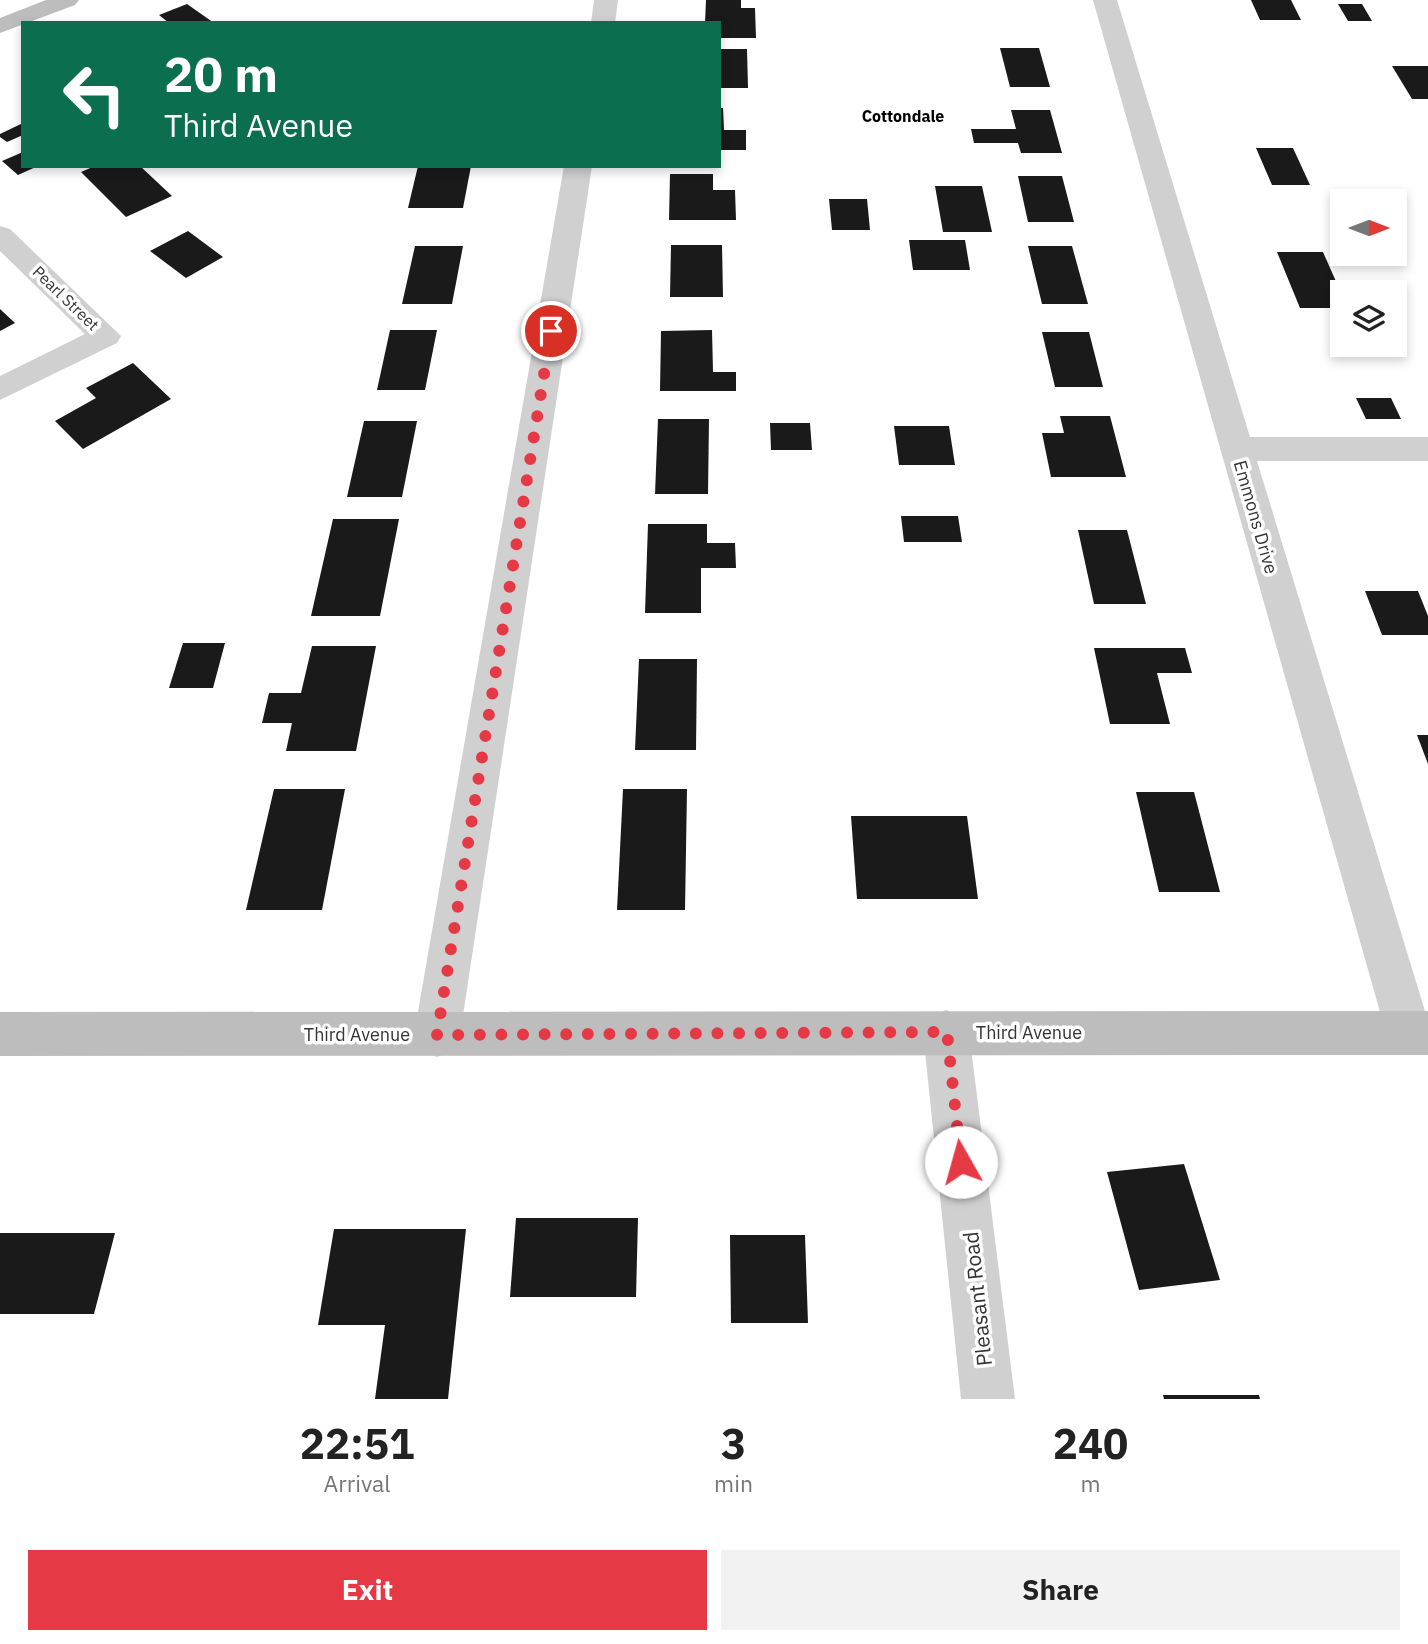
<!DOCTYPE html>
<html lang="en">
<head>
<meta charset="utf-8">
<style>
  :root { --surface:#fff; --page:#f2f2f2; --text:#222; --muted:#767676; --accent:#e63946 }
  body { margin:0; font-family:"IBM Plex Sans",sans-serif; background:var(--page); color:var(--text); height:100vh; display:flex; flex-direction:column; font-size:26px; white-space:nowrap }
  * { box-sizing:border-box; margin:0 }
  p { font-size:23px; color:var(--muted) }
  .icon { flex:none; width:38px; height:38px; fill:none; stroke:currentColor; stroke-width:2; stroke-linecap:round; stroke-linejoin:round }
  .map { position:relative; height:1399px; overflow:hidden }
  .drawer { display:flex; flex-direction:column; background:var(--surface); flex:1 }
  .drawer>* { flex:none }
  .banner { position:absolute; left:21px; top:21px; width:700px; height:147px; border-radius:0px; box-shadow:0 4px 10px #0003; background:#0b6e4f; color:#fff; overflow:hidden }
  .needle { width:46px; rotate:90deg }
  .fabs { position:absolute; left:1330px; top:189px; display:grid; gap:14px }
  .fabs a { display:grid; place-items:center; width:77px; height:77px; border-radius:0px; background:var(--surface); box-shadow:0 4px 10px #0003; font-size:35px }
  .pin { position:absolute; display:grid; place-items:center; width:60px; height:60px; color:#fff; margin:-30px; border:4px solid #fff; border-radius:50%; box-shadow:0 2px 7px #0007 }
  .me { position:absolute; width:77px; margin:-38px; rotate:353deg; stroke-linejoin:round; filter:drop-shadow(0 0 5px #0008) }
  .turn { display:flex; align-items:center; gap:24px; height:147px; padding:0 28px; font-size:32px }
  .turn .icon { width:91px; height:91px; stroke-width:2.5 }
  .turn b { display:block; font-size:49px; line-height:60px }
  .eta { display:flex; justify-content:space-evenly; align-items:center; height:119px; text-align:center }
  .eta b { font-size:42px; font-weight:700; line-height:49px }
  .cta { display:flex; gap:14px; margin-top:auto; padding:14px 28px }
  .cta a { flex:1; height:80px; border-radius:0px; background:var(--accent); color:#fff; font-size:28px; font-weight:700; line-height:80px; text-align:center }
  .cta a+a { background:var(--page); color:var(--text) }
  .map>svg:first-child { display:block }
  .building { fill:#1a1a1a }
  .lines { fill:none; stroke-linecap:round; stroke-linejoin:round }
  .street { fill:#d0d0d0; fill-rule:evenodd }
  .secondary { fill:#bdbdbd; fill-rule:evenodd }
  .route { stroke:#e63946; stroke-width:12; stroke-dasharray:0 21.6 }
  .labels { text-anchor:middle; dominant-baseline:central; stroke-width:7; stroke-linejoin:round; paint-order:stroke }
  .far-neighbourhood-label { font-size:16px; font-weight:bold; fill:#000; stroke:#fff }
  .far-street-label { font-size:16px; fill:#333; stroke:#fff }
  .street-label { font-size:18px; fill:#333; stroke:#fff }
  .near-street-label { font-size:21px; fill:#333; stroke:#fff }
</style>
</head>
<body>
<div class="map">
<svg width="1428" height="1399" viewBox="0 0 1428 1399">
  <rect width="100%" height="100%" fill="#fff"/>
  <!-- building -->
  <g class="building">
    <path d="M706,0H741V8H755L756,38H719V23H705Z"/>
    <path d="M1251,0H1291L1301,20H1260Z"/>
    <path d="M187,4L214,23H169L159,15Z"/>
    <path d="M1338,4H1362L1372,21H1348Z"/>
    <path d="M1000,48H1039L1050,87H1010Z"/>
    <path d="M719,49H747L748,88H719Z"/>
    <path d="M1392,66H1428V99H1412Z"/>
    <path d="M719,108H723L724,130H746V150H719Z"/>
    <path d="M1011,110H1050L1062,153H1021L1018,143H974L971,129H1016Z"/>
    <path d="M23,123V135L7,142L0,137V134Z"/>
    <path d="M1256,148H1293L1310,185H1272Z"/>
    <path d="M23,152V166H38L18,175L2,161Z"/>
    <path d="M95,166H140L172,196L126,217L81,172Z"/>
    <path d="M418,166H471L463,208H408Z"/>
    <path d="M670,174H713V190H735L736,220H669Z"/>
    <path d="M1018,176H1062L1074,222H1028Z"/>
    <path d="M935,186H982L992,232H943Z"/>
    <path d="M829,199H867L870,230H832Z"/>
    <path d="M188,231L223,257L186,278L150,251Z"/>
    <path d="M909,240H965L970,270H913Z"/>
    <path d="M671,245H722L723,297H670Z"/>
    <path d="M415,246H463L452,304H402Z"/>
    <path d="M1028,246H1072L1088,304H1042Z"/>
    <path d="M1277,252H1323L1342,295V308H1300Z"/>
    <path d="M0,309L15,323L0,331Z"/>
    <path d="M390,330H437L425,390H377Z"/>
    <path d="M712,330L713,372H736V391H660L661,331Z"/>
    <path d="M1042,332H1089L1103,387H1055Z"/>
    <path d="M133,363L171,399L83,449L55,421L96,398L86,388Z"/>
    <path d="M1356,398H1391L1401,419H1366Z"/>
    <path d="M1060,416H1110L1126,477H1051L1042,433H1064Z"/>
    <path d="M658,419H709L708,494H655Z"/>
    <path d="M364,421H417L402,497H347Z"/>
    <path d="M770,423H810L812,450H771Z"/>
    <path d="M894,426H949L955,465H899Z"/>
    <path d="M901,516H958L962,542H904Z"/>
    <path d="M333,519H399L380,616H311Z"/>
    <path d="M648,524H707V543H735L736,568H701V613H645Z"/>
    <path d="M1078,530H1127L1146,604H1094Z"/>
    <path d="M1365,591H1418L1428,616V635H1382Z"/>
    <path d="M183,643H225L213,688H169Z"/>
    <path d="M312,646H376L356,751H286L292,723H262L269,693H301Z"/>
    <path d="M1094,648H1185L1192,673H1157L1170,724H1110Z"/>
    <path d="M639,659H697L696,750H635Z"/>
    <path d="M1417,735H1428V764Z"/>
    <path d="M274,789H345L322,910H246Z"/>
    <path d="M623,789H687L685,910H617Z"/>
    <path d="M1136,792H1194L1220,892H1159Z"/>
    <path d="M851,816H967L978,899H857Z"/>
    <path d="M1184,1164L1220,1280L1139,1290L1107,1172Z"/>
    <path d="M516,1218H638L636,1297H510Z"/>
    <path d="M334,1229H466L448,1399H375L385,1325H318Z"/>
    <path d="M0,1233H115L94,1314H0Z"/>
    <path d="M730,1235H805L808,1323H731Z"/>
    <path d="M1163,1395H1259L1260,1399H1164Z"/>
  </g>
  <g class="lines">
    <!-- street -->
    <g class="street">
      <path d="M594,0H618L615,23H591Z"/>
      <path d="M1093,0H1117L1250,437H1428V461H1257L1428,1021L1425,1049L1409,1055L1393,1049L1386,1033Z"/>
      <path d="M564,166H592L460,1035L453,1051L437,1057L421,1051L414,1035Z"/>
      <path d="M0,226L10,229L121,336L117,343L0,400V376L85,334L0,251Z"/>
      <path d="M946,1010L962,1016L969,1032L1015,1399H961L923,1032L930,1016Z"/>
    </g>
    <!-- secondary -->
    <g class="secondary">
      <path d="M46,0H79L75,5L0,33V18Z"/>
      <path d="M1428,1011V1055L0,1056V1012Z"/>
    </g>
  </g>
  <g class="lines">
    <!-- route -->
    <path class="route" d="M551,331L437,1035L947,1032L961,1162"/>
  </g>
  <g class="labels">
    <!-- far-neighbourhood labels -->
    <g class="far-neighbourhood-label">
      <text x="903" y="116">Cottondale</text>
    </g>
    <!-- far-street labels -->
    <g class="far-street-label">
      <text transform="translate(66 298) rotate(44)">Pearl Street</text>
    </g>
    <!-- street labels -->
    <g class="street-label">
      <text transform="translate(1256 517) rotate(74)">Emmons Drive</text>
      <text x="1029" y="1032">Third Avenue</text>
      <text x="357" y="1034">Third Avenue</text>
    </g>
    <!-- near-street labels -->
    <g class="near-street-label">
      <text transform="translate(977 1299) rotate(-96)">Pleasant Road</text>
    </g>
  </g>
</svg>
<div class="fabs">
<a><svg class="needle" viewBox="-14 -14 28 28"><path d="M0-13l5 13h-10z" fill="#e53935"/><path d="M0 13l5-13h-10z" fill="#767676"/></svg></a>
<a><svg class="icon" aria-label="layers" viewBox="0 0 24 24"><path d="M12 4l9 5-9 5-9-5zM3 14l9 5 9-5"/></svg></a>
</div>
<div class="pin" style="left:551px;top:331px;background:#d93025"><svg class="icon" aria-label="arrive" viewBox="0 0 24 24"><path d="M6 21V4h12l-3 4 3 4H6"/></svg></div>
<svg class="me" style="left:961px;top:1162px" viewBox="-20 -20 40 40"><circle r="19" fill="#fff"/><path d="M0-13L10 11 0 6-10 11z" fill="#e63946"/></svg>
<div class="banner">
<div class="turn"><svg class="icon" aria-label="left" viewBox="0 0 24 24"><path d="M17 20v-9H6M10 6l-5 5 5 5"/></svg><div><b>20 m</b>Third Avenue</div></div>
</div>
</div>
<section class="drawer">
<div class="eta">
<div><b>22:51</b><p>Arrival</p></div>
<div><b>3</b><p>min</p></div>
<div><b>240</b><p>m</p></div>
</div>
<div class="cta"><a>Exit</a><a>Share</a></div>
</section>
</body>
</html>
